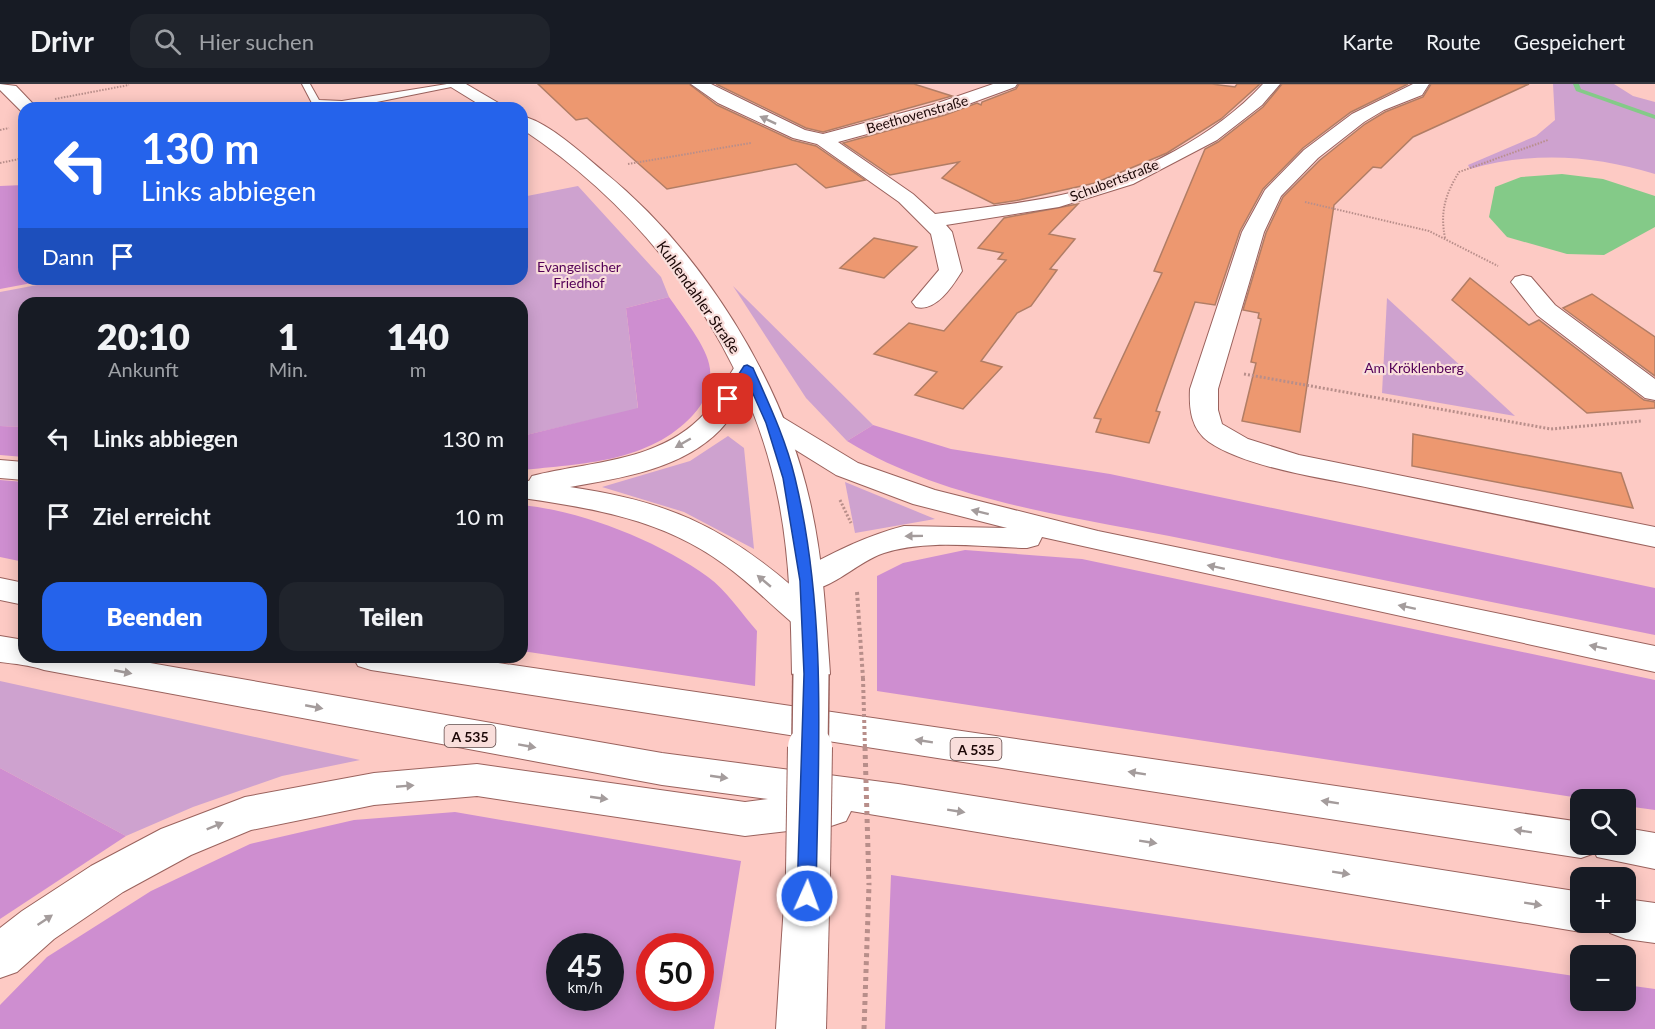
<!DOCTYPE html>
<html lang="de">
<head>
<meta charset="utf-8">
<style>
  :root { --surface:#171b24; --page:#20242c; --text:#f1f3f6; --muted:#9ea1a6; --line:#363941; --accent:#2563eb }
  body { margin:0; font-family:Lato,sans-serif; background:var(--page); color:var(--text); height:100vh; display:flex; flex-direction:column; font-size:22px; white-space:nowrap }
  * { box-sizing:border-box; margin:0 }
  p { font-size:20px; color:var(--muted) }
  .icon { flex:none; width:33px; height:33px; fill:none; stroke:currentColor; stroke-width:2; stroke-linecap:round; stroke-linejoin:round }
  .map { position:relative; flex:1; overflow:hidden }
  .details { position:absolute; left:18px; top:213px; width:510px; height:366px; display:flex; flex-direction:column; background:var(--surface); border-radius:18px; box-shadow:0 3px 15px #0003 }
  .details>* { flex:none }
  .hud { position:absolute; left:18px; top:18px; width:510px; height:183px; border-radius:18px; box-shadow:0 3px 15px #0003; background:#2563eb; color:#fff; overflow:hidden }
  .fabs { position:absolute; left:1570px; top:705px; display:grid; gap:12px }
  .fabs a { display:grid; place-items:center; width:66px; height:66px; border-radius:12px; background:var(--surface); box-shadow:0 3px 15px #0003; font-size:30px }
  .speed { position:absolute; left:546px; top:849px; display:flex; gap:12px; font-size:30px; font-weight:700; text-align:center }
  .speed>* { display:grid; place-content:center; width:78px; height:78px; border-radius:50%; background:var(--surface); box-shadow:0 3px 15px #0003; line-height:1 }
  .speed small { font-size:15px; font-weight:400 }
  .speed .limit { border:9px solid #d22; background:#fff; color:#111 }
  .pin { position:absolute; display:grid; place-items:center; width:51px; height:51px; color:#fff; margin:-26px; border-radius:12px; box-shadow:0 3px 9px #0006 }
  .me { position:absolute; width:66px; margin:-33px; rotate:2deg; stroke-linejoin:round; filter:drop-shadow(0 0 4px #0008) }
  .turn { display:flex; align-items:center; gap:21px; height:126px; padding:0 24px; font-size:27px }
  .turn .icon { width:78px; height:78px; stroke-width:2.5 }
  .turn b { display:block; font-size:42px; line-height:51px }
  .then { display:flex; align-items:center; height:57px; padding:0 24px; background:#0003; gap:12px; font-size:22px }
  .eta { display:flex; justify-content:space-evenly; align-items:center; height:102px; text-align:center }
  .eta b { font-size:36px; font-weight:800; line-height:42px }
  .cta { display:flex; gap:12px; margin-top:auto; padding:12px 24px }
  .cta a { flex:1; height:69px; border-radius:18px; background:var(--accent); color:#fff; font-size:24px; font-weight:800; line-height:69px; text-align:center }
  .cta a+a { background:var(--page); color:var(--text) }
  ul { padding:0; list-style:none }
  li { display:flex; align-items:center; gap:18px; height:78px; padding:0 24px }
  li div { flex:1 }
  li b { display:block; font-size:22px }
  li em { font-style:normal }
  header { display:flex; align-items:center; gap:36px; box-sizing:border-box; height:84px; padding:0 30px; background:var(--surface); border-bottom:2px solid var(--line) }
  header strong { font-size:28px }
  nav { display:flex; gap:33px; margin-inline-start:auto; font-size:21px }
  .search { width:420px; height:54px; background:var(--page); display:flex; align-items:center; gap:15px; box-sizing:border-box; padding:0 21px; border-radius:18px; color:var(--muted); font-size:22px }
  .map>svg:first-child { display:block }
  .green { fill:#cea2cf }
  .forest { fill:#ce8ed0; fill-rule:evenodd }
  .water { fill:#84ca88 }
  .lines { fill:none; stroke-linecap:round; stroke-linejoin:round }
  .stream { fill:#84ca88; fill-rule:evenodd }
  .building { fill:#ed9870; stroke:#b17d65; stroke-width:1.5 }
  .service-casing { stroke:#9a625d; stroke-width:2 }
  .minor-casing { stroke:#9a625d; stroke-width:2 }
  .secondary-casing { stroke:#9a625d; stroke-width:2 }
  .motorway-casing { stroke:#9a625d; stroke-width:2 }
  .path-far3 { stroke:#b88e8a; stroke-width:2; stroke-dasharray:1.5 1.5; stroke-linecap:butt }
  .path-far2 { stroke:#b88e8a; stroke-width:3; stroke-dasharray:2 2; stroke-linecap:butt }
  .path-far1 { stroke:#b88e8a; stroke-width:4; stroke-dasharray:3 3; stroke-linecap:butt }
  .path { stroke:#b88e8a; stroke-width:5; stroke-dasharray:4 4; stroke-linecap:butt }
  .service { fill:#fff; fill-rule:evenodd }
  .minor { fill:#fff; fill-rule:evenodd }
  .secondary { fill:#fff; fill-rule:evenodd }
  .motorway { fill:#fff; fill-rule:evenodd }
  .secondary-bridge-far1-casing { stroke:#9a625d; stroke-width:38; stroke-linecap:butt }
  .secondary-bridge-casing { stroke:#9a625d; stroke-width:46; stroke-linecap:butt }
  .path-bridge-far1 { stroke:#b88e8a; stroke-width:4; stroke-dasharray:3 3; stroke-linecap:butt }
  .path-bridge { stroke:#b88e8a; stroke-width:5; stroke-dasharray:4 4; stroke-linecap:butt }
  .secondary-bridge-far1 { stroke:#fff; stroke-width:35 }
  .secondary-bridge { stroke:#fff; stroke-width:44 }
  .oneway { fill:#a49c9c }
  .route { fill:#2563eb; stroke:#184099; stroke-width:1.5 }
  .labels { text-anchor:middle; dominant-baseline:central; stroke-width:4.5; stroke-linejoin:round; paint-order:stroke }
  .far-street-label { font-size:14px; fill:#1c0807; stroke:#f9dedb }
  .far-park-label { font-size:14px; fill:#530057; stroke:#f9dedb }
  .shield { fill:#f9dedb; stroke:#5e4847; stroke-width:1.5 }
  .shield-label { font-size:14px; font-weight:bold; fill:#1c0807 }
  .street-label { font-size:15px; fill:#1c0807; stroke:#f9dedb }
</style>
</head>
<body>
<header>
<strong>Drivr</strong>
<div class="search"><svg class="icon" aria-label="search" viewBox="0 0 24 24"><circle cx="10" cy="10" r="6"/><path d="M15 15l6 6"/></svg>Hier suchen</div>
<nav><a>Karte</a><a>Route</a><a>Gespeichert</a></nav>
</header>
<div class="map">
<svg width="1655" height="945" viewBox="0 0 1655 945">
  <rect width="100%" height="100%" fill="#fdcac4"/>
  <!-- green -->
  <g class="green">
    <path d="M1553,0H1614L1633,12L1655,18V90C1593,71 1533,67 1470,85L1468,81L1536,52L1555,36Z"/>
    <path d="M578,102L661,193L669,213L626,224L638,325L522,352V219H24V343L0,342V208L69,195H522V113Z"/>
    <path d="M733,202L873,341L847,357L806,314Z"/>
    <path d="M1387,214L1515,332L1382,309Z"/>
    <path d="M728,352L744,364L754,465L684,428L602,403L690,377Z"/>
    <path d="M845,398L935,435L855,449Z"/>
    <path d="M0,597L360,676L282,692L193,723L126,752L0,684Z"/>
  </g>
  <!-- forest -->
  <g class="forest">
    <path d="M24,101V195H53L0,205V102Z"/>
    <path d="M669,213C681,231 708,263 710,285C712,302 705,318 693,331C650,378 582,380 522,386V352L638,324L626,224Z"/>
    <path d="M873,341L951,365L1110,390L1655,504V551C1500,520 1344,488 1189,456C1076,433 946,418 847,357Z"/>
    <path d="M0,342L24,343V373L0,371Z"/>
    <path d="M0,396L24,398V478L0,473Z"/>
    <path d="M522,421C582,427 659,457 708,493C726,506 742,530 757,547L755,602L522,567Z"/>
    <path d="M965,466L1082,475L1655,596V726L1626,722V716L1586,715L877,607V492L903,479Z"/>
    <path d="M0,684L126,752L0,835Z"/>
    <path d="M455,728L741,777L714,945H0V921L47,873L151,807L250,760L354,736ZM610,862V914H560V862ZM700,862V914H650V862Z"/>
    <path d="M891,791L1581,893V916H1626V901L1655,905V945H885Z"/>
  </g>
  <!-- water -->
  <path class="water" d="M1562,90L1603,95L1655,112V143L1604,171L1567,170L1507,153L1489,133L1495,103L1521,93Z"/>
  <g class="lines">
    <!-- stream -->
    <path class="stream" d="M1573,0H1579L1581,5L1655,31V35L1576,7Z"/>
  </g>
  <!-- building -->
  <g class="building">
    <path d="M538,0H689L717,21L792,56L816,62L865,96L826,104L796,80L667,105L587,34L576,36Z"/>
    <path d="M716,0H914L952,12L823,48L806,44Z"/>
    <path d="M1019,0H1212L1235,3L1237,0H1260L1221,35L1167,69L1095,99L1019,116L994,120L942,94L959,78L890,91L843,59L945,31L977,19L981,21L982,18L1016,5Z"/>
    <path d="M1282,0H1408L1351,28L1303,64L1263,105L1240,147L1215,221L1195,218L1156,327L1160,328L1149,359L1096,348L1101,335L1094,334L1162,189L1154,187L1205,65L1218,58L1263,23Z"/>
    <path d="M1431,0H1529L1413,53L1381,84L1373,83L1334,121L1300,348L1242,337L1256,279L1251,278L1261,235L1258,234L1259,229L1243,226L1266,149L1283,113L1320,76L1365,40L1385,28L1423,13Z"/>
    <path d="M1078,120L1049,150L1075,155L1050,185L1057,186L1031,222L1017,229L981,277L1002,283L963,325L915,311L937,288L874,270L909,239L944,247L1006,176L998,175L1003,169L978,164L1004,134Z"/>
    <path d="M874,154L917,163L884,194L840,184Z"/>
    <path d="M1470,194L1529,241L1539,236L1644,316L1655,318V324L1587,329L1452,216Z"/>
    <path d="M1592,210L1655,253V292L1563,224Z"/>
    <path d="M1413,350L1621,389L1633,424L1412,382Z"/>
  </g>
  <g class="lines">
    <!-- service casing -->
    <g class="service-casing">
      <path id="service" d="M302,0H310L319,16L342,17L447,0L461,1L347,24L313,21Z"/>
    </g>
    <!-- minor casing -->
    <g class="minor-casing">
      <g id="minor">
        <path d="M0,0L16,2L37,24H24L22,28L0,6Z"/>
        <path d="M691,0H711L805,46L823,50L932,21L993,0H1017L1015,3L944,29L838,58L913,110L935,130C980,123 1026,120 1070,109C1139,91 1215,52 1263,0H1280L1262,21L1217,56L1133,100L1059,123L946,141L952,148L962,187C952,203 936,228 916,223L912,218L939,186L931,150L899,118L817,60L793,54L718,19Z"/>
        <path d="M1413,0H1429L1422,11L1384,26L1364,38L1318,74L1281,112L1264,148L1218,305V326L1222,340L1248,355L1299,371L1655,443V463C1560,443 1465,423 1370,404C1324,394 1247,384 1209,358C1191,345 1189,325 1190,305L1242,148L1265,106L1304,66L1352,30Z"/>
        <path d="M1523,191L1531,193L1555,221L1655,295V316L1645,314L1537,231L1511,198L1515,193Z"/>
      </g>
    </g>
    <!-- secondary casing -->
    <g class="secondary-casing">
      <g id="secondary">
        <path d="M446,0H466L507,24H485Z"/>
        <path d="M522,32C548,38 583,70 604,88C701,166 783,297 810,418C823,475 826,532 830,590L824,599L811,603L798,599L792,590C791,532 790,474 779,418C749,264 650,130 522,45Z"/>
        <path d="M808,770L824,776L830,789L826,945H776L786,789L792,776Z"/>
      </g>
    </g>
    <!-- motorway casing -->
    <g class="motorway-casing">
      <g id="motorway">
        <path d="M747,276L756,278L760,284C748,305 737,328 720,346C682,385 621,394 570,403C666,417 721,441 794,504L790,497L795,489C833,469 862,453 904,442L1007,444L913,420L836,391L762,345L758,339L762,333L772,331L782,333L858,379L935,406L1098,447L1655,562V588L1042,453L1038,461L1027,464C981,463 928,455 884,469C855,478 827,513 796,505L820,526L826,534L820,542L808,546L796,542C771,521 748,497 722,479C663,436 593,424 522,414V396L529,397L532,392C591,377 661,378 705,329C718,314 726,295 738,278Z"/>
        <path d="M0,376L24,378V396L0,394Z"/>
        <path d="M0,494L24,499V521L0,516Z"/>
        <path d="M0,552L24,556V573H116L662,669L898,700L1581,808V838H1599L1597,842L1581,848L851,727L846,737L831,742L745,752L477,712L374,721L251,746L191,771L123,808L54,855L17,888L0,894V844L22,827L91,782L161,745L245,713L374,689L477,680L745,718L768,715L662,701L44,586C29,581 16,580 0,578Z"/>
        <path d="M353,573H458L1581,738V760H1626V744L1655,749V785L1597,773L1595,769L1581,774L371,586L358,582Z"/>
        <path d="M1626,815L1655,819V859L1626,855L1610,849L1605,838H1626Z"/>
      </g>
    </g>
    <!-- path-far3 -->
    <g class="path-far3">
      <path d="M55,15L129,1"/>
      <path d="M0,46L9,44"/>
      <path d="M0,79L24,74"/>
      <path d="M628,80L751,59"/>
      <path d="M1305,118L1429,147L1498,182"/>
      <path d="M1445,154C1440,128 1445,111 1459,88L1548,56"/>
    </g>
    <!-- path-far2 -->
    <g class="path-far2">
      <path d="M1244,290L1551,345L1642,337"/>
      <path d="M840,416L851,439"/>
    </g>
    <!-- path-far1 -->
    <path class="path-far1" d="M857,508L863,594"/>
    <!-- path -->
    <path class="path" d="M864,945L869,801"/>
    <!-- service -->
    <use href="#service" class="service"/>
    <!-- minor -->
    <use href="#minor" class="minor"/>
    <!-- secondary -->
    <use href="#secondary" class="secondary"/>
    <!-- motorway -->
    <use href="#motorway" class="motorway"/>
    <!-- secondary-bridge-far1 casing -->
    <g class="secondary-bridge-far1-casing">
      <path id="secondary-bridge-far1" d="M810,665L811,590"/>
    </g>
    <!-- secondary-bridge casing -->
    <g class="secondary-bridge-casing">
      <path id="secondary-bridge" d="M808,789L810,663"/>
    </g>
    <!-- path-bridge-far1 -->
    <path class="path-bridge-far1" d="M863,594L865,665"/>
    <!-- path-bridge -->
    <path class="path-bridge" d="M865,663L869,801"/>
    <!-- secondary-bridge-far1 -->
    <use href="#secondary-bridge-far1" class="secondary-bridge-far1"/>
    <!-- secondary-bridge -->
    <use href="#secondary-bridge" class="secondary-bridge"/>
  </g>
  <!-- one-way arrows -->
  <defs><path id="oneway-solid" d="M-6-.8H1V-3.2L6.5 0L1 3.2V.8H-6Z" transform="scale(1.5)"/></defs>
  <g class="oneway">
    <use href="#oneway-solid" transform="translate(768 36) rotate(-155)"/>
    <use href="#oneway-solid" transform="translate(683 359) rotate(150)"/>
    <use href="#oneway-solid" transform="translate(980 428) rotate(-166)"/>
    <use href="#oneway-solid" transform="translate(914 452) rotate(179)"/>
    <use href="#oneway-solid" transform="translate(1216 483) rotate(-168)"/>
    <use href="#oneway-solid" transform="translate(764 497) rotate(-140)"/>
    <use href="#oneway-solid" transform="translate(1407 523) rotate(-168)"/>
    <use href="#oneway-solid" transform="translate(1598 563) rotate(-168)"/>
    <use href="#oneway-solid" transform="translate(123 588) rotate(11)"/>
    <use href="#oneway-solid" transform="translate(314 623) rotate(11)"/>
    <use href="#oneway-solid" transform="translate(924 657) rotate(-171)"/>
    <use href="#oneway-solid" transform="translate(527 662) rotate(10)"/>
    <use href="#oneway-solid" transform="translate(1137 689) rotate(-171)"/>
    <use href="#oneway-solid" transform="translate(719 693) rotate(8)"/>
    <use href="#oneway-solid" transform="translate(405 702) rotate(-5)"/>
    <use href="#oneway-solid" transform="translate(599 714) rotate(8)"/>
    <use href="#oneway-solid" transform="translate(1330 718) rotate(-171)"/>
    <use href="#oneway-solid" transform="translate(956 727) rotate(9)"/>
    <use href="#oneway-solid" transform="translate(215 742) rotate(-22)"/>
    <use href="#oneway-solid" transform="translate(1523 747) rotate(-171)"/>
    <use href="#oneway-solid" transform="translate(1148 758) rotate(9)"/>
    <use href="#oneway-solid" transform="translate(1341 789) rotate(9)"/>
    <use href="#oneway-solid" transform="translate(1533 820) rotate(9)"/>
    <use href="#oneway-solid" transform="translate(45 836) rotate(-34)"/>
  </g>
  <!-- route -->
  <path class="route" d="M747,281L753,284C769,320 786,356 795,394C828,531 818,672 816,812L813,817L807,819L800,817L797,812L804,590L800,497L783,394L766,339L746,294L732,317L723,315L744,282Z"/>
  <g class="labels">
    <!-- far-street labels -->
    <g class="far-street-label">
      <text transform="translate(917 30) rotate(-16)">Beethovenstraße</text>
      <text transform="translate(1114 96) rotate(-21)">Schubertstraße</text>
    </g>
    <!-- far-park labels -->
    <g class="far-park-label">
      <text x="579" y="182">Evangelischer<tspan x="579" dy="16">Friedhof</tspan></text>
      <text x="1414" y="283">Am Kröklenberg</text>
    </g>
    <!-- shield labels -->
    <g class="shield">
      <rect x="444.5" y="641" width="51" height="22" rx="4.5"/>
      <rect x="950.5" y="654" width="51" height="22" rx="4.5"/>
    </g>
    <g class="shield-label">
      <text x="470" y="652">A 535</text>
      <text x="976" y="665">A 535</text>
    </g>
    <!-- street labels -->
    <g class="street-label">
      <text transform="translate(699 213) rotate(55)">Kuhlendahler Straße</text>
    </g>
  </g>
</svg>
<div class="fabs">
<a><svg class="icon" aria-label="search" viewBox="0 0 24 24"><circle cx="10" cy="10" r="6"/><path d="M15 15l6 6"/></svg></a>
<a>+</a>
<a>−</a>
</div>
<div class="speed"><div>45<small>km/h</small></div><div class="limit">50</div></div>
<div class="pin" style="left:728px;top:315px;background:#d93025"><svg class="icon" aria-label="arrive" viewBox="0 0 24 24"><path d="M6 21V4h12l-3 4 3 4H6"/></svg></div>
<svg class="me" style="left:807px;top:812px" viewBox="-20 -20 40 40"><circle r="17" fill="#2563eb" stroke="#fff" stroke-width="3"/><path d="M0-11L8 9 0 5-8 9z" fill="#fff"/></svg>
<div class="hud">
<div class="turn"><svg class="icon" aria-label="left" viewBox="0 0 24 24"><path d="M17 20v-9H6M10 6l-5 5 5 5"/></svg><div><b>130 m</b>Links abbiegen</div></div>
<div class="then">Dann<svg class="icon" aria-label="arrive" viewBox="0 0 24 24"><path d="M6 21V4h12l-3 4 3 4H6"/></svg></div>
</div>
<section class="details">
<div class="eta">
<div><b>20:10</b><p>Ankunft</p></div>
<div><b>1</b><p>Min.</p></div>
<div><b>140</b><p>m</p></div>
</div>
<ul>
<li><svg class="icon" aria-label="left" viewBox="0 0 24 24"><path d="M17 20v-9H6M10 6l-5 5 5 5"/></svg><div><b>Links abbiegen</b></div><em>130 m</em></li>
<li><svg class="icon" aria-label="arrive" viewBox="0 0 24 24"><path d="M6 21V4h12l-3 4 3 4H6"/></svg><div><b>Ziel erreicht</b></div><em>10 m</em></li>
</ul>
<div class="cta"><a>Beenden</a><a>Teilen</a></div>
</section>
</div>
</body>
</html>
